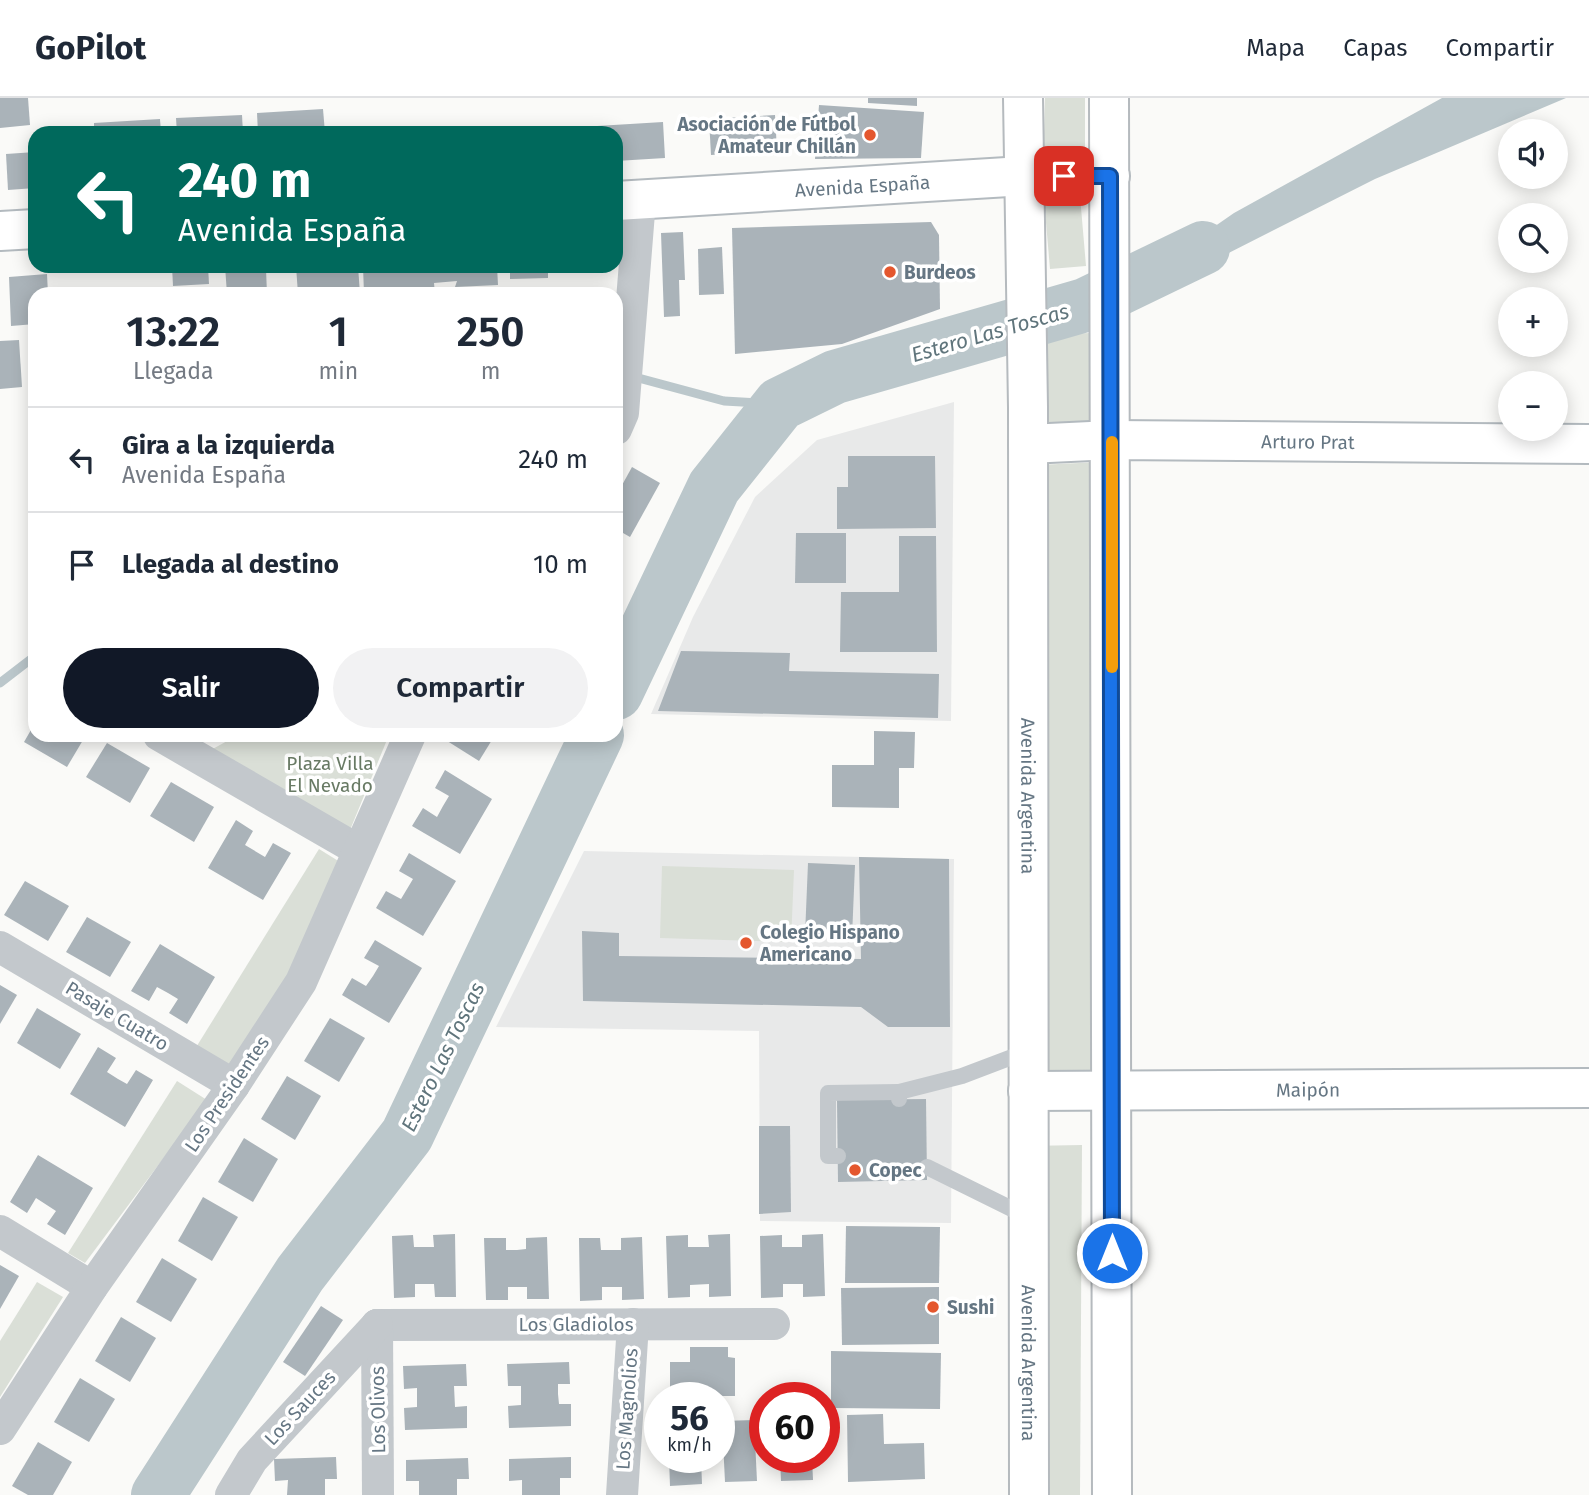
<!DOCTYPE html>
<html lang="es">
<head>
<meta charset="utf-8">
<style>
  :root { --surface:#fff; --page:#f2f2f3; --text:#1f2937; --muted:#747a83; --line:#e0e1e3; --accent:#111827 }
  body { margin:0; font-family:"Fira Sans",sans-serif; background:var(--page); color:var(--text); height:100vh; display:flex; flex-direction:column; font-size:26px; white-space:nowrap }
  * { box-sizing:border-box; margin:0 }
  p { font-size:23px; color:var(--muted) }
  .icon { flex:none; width:38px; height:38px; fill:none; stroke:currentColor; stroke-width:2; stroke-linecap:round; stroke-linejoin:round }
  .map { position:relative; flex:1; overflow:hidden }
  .side { position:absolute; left:28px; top:189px; width:595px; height:455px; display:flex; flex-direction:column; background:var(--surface); border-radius:21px; box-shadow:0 4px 18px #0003 }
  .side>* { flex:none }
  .hud { position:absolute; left:28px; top:28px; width:595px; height:147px; border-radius:21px; box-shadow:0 4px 18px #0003; background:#00695c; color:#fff; overflow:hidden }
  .controls { position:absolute; left:1498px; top:21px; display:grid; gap:14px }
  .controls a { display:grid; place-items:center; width:70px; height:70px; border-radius:50%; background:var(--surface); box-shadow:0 4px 18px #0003; font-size:35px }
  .speed { position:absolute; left:644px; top:1284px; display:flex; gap:14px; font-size:35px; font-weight:700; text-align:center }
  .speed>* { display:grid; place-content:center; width:91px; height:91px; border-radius:50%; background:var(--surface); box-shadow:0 4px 18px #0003; line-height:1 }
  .speed small { font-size:18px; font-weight:400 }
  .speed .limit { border:10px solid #d22; background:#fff; color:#111 }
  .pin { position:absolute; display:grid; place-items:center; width:60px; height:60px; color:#fff; margin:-30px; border-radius:14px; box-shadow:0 4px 10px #0006 }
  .me { position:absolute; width:77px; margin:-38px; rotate:0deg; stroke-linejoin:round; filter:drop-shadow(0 0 5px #0008) }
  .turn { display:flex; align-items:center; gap:24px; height:147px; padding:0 35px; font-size:32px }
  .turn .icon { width:91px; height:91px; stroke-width:2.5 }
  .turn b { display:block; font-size:49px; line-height:60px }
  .eta { display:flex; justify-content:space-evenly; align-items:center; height:119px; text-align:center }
  .eta b { font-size:42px; font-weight:600; line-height:49px }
  .button { display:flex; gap:14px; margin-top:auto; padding:14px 35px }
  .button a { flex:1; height:80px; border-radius:42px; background:var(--accent); color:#fff; font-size:28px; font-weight:600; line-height:80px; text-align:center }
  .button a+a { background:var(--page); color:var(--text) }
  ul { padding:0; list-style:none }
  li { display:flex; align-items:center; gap:21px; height:105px; padding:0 35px; border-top:2px solid var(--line) }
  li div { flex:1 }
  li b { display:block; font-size:26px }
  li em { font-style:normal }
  header { display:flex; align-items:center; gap:42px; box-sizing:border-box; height:98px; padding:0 35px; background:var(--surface); border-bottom:2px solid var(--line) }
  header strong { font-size:33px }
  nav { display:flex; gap:38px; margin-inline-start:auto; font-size:24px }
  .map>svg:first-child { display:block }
  .built { fill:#e8e9e9 }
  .green { fill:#dadfd7 }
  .water { fill:#bbc7cb }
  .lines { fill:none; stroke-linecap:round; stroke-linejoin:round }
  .stream { stroke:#bbc7cb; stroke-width:9 }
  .river { stroke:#bbc7cb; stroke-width:54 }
  .building { fill:#aab3b9 }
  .secondary-casing { stroke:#b3babf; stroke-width:42 }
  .primary-casing { stroke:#b5babe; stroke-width:42 }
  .lane { stroke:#c3c8cc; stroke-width:16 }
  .street { stroke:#c3c8cc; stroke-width:32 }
  .secondary { stroke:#fff; stroke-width:38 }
  .primary { stroke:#fff; stroke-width:38 }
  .route-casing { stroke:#114b97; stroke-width:18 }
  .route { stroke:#1a73e8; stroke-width:12 }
  .slow { stroke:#f59e0b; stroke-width:12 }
  .poi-dot { fill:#e4572e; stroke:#fff; stroke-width:2.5 }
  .labels { text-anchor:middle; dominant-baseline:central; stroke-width:7; stroke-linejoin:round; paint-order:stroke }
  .poi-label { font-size:19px; font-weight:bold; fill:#657683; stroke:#fff; text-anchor:start }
  .street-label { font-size:19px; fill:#657683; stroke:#fff }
  .park-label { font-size:19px; fill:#687a64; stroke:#fff }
  .water-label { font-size:21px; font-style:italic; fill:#60757c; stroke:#fff }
</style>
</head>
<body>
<header>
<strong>GoPilot</strong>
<nav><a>Mapa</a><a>Capas</a><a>Compartir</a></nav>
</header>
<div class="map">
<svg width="1589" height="1397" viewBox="0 0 1589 1397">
  <rect width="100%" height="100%" fill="#fafaf8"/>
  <!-- built -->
  <g class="built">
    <path d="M954,304L951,623L651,616L693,519L755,399L817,342Z"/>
    <path d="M584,753L954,761L951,1125L760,1123L759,933L496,929Z"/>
  </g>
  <!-- green -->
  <g class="green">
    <path d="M1045,0H1085V66L1043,67Z"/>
    <path d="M1080,98L1086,168L1050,171L1044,101Z"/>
    <path d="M1093,235L1095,328L1046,330L1044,236Z"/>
    <path d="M1100,364L1106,986H1039L1038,367Z"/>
    <path d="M238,637H389L350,732L209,653Z"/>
    <path d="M319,751L340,764L292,879L233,972L195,951Z"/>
    <path d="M662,768L794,772L791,844L660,840Z"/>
    <path d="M177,983L207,1002L85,1165L68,1155Z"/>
    <path d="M1082,1047L1080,1397H1023L1027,1048Z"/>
    <path d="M37,1184L63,1199L0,1299V1243Z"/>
  </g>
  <!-- water -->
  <path class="water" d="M1442,0H1566L1375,81L1201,169L1136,183L1234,115Z"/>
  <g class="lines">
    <!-- stream -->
    <g class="stream">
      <path d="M631,278L724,303L780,306"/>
      <path d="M0,585L35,558"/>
    </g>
    <!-- river -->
    <g class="river">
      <path d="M616,595L714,389L780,306L835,279L1085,207L1203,150"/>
      <path d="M158,1397L300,1176L407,1037L597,637"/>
    </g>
  </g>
  <!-- building -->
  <g class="building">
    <path d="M0,0H28L30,27L0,30Z"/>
    <path d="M868,0H917V8L868,5Z"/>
    <path d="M819,7L924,14L921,60L815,61Z"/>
    <path d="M323,11L325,35H258L257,15Z"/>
    <path d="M242,17L243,35H177L176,20Z"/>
    <path d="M775,17L777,53L711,57L709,21Z"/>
    <path d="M160,21L161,35H94V25Z"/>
    <path d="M663,24L665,60L616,63V35H597V28Z"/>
    <path d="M569,30V35H512V33Z"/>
    <path d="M35,54V90L8,92L6,56Z"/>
    <path d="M931,124L939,137L940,211L842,246L735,256L732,130Z"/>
    <path d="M683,134L685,182H679L680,218L664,219L661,135Z"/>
    <path d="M722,149L724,196L699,197L698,151Z"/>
    <path d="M172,168H208L209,186L173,188Z"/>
    <path d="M225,168H274L266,171L267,196H227Z"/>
    <path d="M296,168H358L360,196H298Z"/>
    <path d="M363,168H497L498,187L455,189L457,183L434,185L435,196H364Z"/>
    <path d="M510,168H548V180L510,181Z"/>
    <path d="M47,176L48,196H35V226L11,228L9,179Z"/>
    <path d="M19,242L22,289L0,291V243Z"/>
    <path d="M848,358H935L936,430L837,431V389H848Z"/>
    <path d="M632,369L660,385L630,439L616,431V398Z"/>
    <path d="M796,435H846V485H795Z"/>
    <path d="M899,438H936L937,554H840L841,494H899Z"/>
    <path d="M681,553L790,555L789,573L939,576L938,620L658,613Z"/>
    <path d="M35,625V637H86L67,669L24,644Z"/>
    <path d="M874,633L915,634L914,670H899V710L832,709V667H874Z"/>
    <path d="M447,637H495L479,663L444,641Z"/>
    <path d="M107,645L150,670L130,705L86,679Z"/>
    <path d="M445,672L492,701L460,756L412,728L423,710L437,719L443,708L449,698L435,690Z"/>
    <path d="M171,684L214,709L194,744L150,718Z"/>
    <path d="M236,722L253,733L245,747L265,759L273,745L291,755L263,802L208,770Z"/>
    <path d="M409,755L456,783L423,838L376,810L386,793L401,801L413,781L399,773Z"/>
    <path d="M859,759L949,761L950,929H888L861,909L583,903L582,833L619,835V858L861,861Z"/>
    <path d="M808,765L855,767L852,839L805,837Z"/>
    <path d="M25,783L69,808L48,843L4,817Z"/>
    <path d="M87,819L131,844L110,879L66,854Z"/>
    <path d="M375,842L422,870L389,925L342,897L352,880L366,888L373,878L379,868L364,860Z"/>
    <path d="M160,846L215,879L187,926L169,915L178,901L168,895L157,889L149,903L131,893Z"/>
    <path d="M0,887L17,897L0,926Z"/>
    <path d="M37,910L81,936L60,971L17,945Z"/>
    <path d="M330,920L365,940L339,984L304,963Z"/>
    <path d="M98,949L116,960L107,974L118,981L127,986L136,972L153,982L125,1029L70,996Z"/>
    <path d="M287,978L321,998L295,1042L261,1021Z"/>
    <path d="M926,1001L927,1082L838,1084L837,1002Z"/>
    <path d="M759,1028H790L791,1114L759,1116Z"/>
    <path d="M244,1040L278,1061L253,1104L218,1084Z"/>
    <path d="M38,1057L93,1090L65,1137L47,1126L56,1113L36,1100L27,1115L10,1104Z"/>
    <path d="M203,1099L238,1119L212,1163L178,1143Z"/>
    <path d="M846,1128L940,1129L939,1185H845Z"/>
    <path d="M455,1136L456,1199H435L434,1186H415V1199L394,1200L392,1138L413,1137L414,1149H434L433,1137Z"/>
    <path d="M730,1136L731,1198L709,1199V1186L690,1187V1199L668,1200L666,1138L688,1137V1149H709L708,1137Z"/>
    <path d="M823,1136L825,1198L803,1199V1186H783V1199L761,1200L760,1138L782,1137V1149H802V1137Z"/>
    <path d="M547,1139L549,1201H527V1189H508V1202H486L484,1140H506V1152H517L526,1151V1140Z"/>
    <path d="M642,1139L644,1201L622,1202V1189H602V1202L580,1203L579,1140H600L601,1152H621V1140Z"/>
    <path d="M162,1160L197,1181L171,1224L136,1204Z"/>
    <path d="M0,1167L19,1178L0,1211Z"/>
    <path d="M939,1189V1246L842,1247L841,1190Z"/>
    <path d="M321,1208L343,1222L305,1278L283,1264Z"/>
    <path d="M121,1219L156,1240L130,1284L95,1263Z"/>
    <path d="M690,1249H728V1259L735,1260V1298H670V1264H690Z"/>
    <path d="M831,1253L941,1255L940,1311L831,1310Z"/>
    <path d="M569,1264L570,1286H558V1296L559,1306H571V1328L509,1330L508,1308L521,1307V1288H508L507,1266Z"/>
    <path d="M466,1266L467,1288H454L455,1309L467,1308V1330L405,1332L404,1310L417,1309V1290L404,1291L403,1268Z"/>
    <path d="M80,1280L115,1301L89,1344L54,1324Z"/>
    <path d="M883,1316L884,1346L924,1345L925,1381L848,1384L847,1317Z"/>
    <path d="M754,1322L757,1383L725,1384L722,1323Z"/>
    <path d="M38,1344L72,1364L53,1397H28L12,1388Z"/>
    <path d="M336,1359L337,1381H325V1397H287L288,1382L275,1383L274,1361Z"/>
    <path d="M571,1359V1380H560V1397H522V1382L509,1383V1361Z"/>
    <path d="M468,1360L469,1381H457V1397H419V1383H406V1362Z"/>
    <path d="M669,1360H701L702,1386L670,1388Z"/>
    <path d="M780,1360H812L813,1382L781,1383Z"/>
  </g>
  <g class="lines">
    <!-- secondary casing -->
    <g class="secondary-casing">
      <g id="secondary">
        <path id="s1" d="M616,103L1024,78H1110"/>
        <path d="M0,133L35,131"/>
        <path id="s2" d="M1028,346L1112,342L1589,346"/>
        <path id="s3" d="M1028,993L1589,990"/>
      </g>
    </g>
    <!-- primary casing -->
    <g class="primary-casing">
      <g id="primary">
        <path id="s4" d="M1023,0L1028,309L1029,1397"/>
        <path d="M1109,0L1112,1397"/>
      </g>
    </g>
    <!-- lane -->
    <g class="lane">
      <path d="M899,1001V994L962,978L1028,953"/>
      <path d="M838,1058H828V995L899,994"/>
      <path d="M927,1069L1028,1119"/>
    </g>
    <!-- street -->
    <g class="street">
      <path d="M616,331L623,315L640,102"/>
      <path d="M159,637L358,752"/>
      <path d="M0,849L234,987"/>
      <path d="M0,1133L92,1189"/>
      <path d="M377,1227L774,1226"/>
      <path d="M377,1227L378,1397"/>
      <path d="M0,1331L92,1189L234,987L301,884L410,637"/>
      <path d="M231,1397L252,1362L377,1227"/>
      <path d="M622,1397L633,1226"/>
    </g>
    <!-- secondary -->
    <use href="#secondary" class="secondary"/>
    <!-- primary -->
    <use href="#primary" class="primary"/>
  </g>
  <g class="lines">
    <!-- route casing -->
    <g class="route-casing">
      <path id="route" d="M1064,78H1110L1112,1155"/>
    </g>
    <!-- route -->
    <use href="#route" class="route"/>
    <!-- slow -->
    <path class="slow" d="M1112,344V569"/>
  </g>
  <!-- markers -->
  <g class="poi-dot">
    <circle cx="870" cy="37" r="7"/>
    <circle cx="890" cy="174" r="7"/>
    <circle cx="746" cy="845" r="7"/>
    <circle cx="855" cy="1072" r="7"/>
    <circle cx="933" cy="1209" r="7"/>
  </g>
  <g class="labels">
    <!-- poi labels -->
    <g class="poi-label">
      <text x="856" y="26" text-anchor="end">Asociación de Fútbol<tspan x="856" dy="22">Amateur Chillán</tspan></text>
      <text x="904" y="174">Burdeos</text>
      <text x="760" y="834">Colegio Hispano<tspan x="760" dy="22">Americano</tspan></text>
      <text x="869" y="1072">Copec</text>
      <text x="947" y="1209">Sushi</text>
    </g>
    <!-- street labels -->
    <g class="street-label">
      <text stroke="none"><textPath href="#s1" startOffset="247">Avenida España</textPath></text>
      <text stroke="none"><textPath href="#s2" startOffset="280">Arturo Prat</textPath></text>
      <text stroke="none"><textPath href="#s4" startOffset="698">Avenida Argentina</textPath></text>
      <text transform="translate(117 918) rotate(31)">Pasaje Cuatro</text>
      <text stroke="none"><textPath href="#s3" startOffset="280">Maipón</textPath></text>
      <text transform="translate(227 996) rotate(-56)">Los Presidentes</text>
      <text x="576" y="1226">Los Gladiolos</text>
      <text stroke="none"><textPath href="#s4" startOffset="1265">Avenida Argentina</textPath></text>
      <text transform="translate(300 1310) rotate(-47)">Los Sauces</text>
      <text transform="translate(627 1311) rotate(-86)">Los Magnolios</text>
      <text transform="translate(378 1312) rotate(-91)">Los Olivos</text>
    </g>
    <!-- park labels -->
    <g class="park-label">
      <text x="330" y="665">Plaza Villa<tspan x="330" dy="22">El Nevado</tspan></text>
    </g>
    <!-- water labels -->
    <g class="water-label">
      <text transform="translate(990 235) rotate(-16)">Estero Las Toscas</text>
      <text transform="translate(443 959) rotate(-64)">Estero Las Toscas</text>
    </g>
  </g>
</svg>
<div class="controls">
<a><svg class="icon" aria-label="sound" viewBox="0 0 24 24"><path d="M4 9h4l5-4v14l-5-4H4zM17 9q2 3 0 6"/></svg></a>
<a><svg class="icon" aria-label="search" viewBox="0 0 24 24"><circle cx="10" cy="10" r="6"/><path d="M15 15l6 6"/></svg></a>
<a>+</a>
<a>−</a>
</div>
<div class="speed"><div>56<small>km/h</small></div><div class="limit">60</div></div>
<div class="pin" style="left:1064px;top:78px;background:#d93025"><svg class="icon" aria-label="arrive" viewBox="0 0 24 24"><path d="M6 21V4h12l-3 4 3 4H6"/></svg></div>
<svg class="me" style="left:1112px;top:1155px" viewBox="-20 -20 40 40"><circle r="17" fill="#1a73e8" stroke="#fff" stroke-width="3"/><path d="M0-11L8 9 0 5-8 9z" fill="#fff"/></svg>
<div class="hud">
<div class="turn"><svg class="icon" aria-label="left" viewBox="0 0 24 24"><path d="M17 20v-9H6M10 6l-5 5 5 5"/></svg><div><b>240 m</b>Avenida España</div></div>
</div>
<section class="side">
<div class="eta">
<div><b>13:22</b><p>Llegada</p></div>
<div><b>1</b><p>min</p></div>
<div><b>250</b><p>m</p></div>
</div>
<ul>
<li><svg class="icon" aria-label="left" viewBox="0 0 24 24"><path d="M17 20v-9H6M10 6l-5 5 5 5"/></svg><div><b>Gira a la izquierda</b><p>Avenida España</p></div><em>240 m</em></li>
<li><svg class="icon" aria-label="arrive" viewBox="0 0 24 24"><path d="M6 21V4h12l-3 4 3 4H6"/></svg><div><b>Llegada al destino</b></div><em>10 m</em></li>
</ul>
<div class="button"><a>Salir</a><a>Compartir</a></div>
</section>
</div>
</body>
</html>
